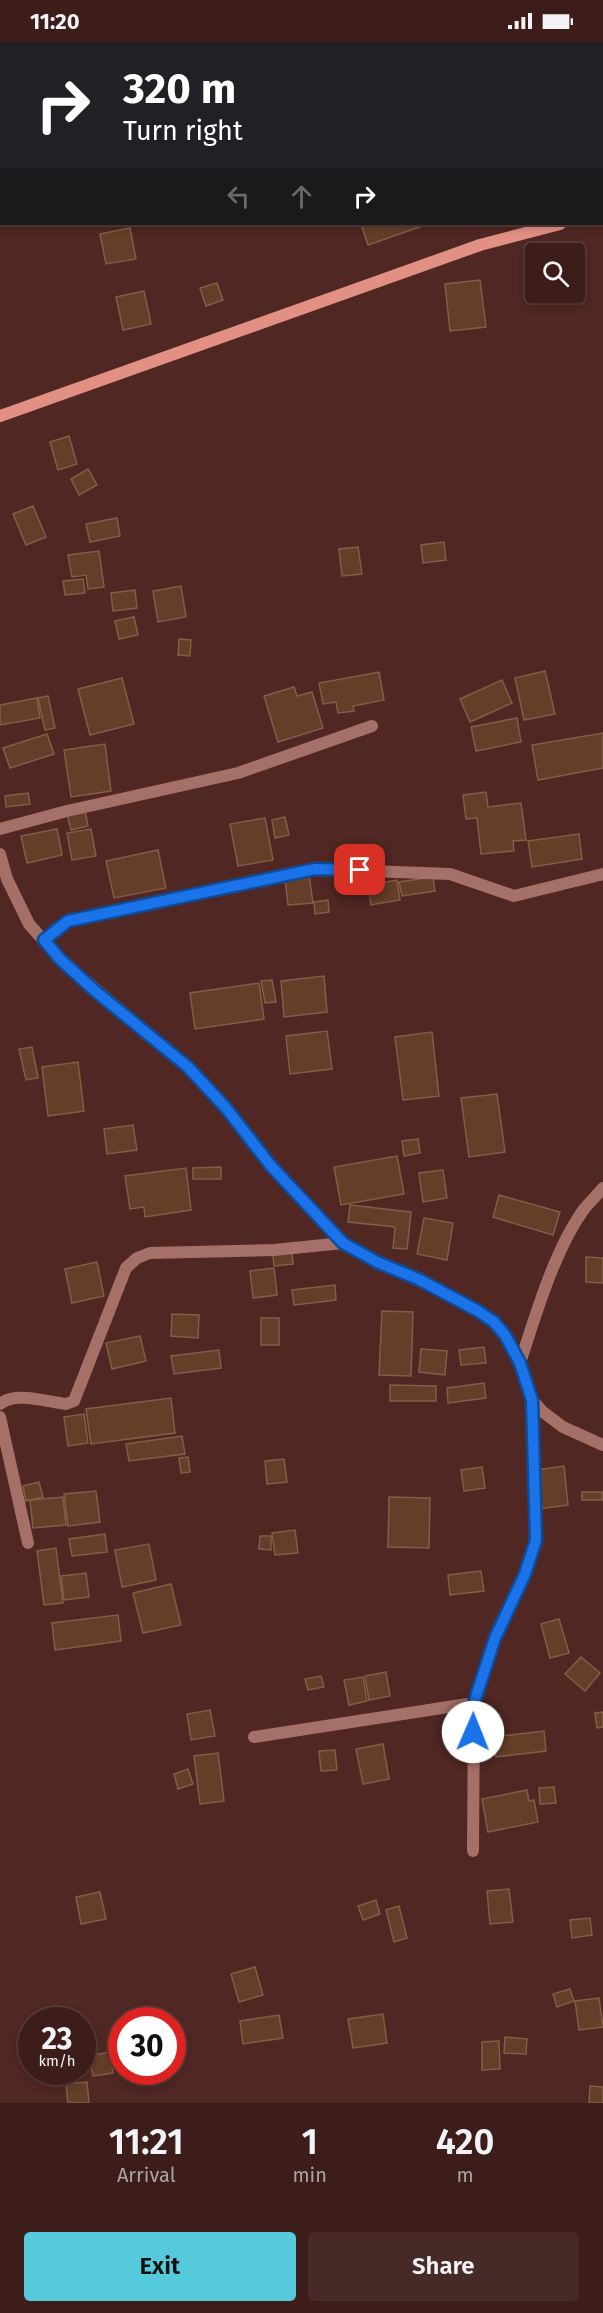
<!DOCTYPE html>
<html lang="en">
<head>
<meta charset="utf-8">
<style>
  :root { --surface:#3c1d1a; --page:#472a27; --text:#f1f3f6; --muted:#aca2a2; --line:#553b39; --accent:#54cadc }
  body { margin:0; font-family:"Fira Sans",sans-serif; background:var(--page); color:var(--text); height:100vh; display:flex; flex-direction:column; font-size:22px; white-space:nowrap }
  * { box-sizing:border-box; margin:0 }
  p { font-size:20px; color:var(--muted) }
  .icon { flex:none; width:33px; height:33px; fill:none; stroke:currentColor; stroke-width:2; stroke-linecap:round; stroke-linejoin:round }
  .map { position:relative; height:2061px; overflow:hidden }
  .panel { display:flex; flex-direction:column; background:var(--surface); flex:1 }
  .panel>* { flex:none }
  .hud { position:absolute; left:0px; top:0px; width:603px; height:183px; box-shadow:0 3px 9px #0003,0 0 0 2px var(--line); background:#202124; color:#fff; overflow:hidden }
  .fabs { position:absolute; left:525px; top:201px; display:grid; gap:12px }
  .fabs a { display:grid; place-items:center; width:60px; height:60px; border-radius:6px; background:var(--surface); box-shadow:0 3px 9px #0003,0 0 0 2px var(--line); font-size:30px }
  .speed { position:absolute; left:18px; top:1965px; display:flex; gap:12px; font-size:30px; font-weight:700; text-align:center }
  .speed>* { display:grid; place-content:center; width:78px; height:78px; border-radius:50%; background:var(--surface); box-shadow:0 3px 9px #0003,0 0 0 2px var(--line); line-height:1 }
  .speed small { font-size:15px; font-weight:400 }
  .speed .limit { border:9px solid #d22; background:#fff; color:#111 }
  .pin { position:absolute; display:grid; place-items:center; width:51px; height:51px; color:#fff; margin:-26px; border-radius:12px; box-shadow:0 3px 9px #0006 }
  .me { position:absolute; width:66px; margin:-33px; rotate:1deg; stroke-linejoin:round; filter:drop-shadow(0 0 4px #0008) }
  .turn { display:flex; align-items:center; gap:21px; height:126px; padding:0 24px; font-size:27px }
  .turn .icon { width:78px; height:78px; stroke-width:2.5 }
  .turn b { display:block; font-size:42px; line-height:51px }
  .lanes { display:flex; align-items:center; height:57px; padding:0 24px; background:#0003; justify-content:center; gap:30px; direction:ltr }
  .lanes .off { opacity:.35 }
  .eta { display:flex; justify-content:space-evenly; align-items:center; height:102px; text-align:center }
  .eta b { font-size:36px; font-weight:600; line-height:42px }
  .cta { display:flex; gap:12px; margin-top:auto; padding:12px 24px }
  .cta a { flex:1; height:69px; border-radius:6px; background:var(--accent); color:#111; font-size:24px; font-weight:600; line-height:69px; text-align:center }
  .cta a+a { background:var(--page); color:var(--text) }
  .status { display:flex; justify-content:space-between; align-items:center; height:42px; padding:0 30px; background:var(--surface); direction:ltr }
  .status svg { height:16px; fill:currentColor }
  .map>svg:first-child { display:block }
  .building { fill:#643e29; stroke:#855d47; stroke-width:1.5 }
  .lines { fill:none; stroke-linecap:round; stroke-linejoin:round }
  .street { stroke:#a47068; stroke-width:12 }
  .secondary { stroke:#e29084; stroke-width:12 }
  .route-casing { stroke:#114b97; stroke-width:15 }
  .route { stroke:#1a73e8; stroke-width:10 }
</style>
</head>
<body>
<div class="status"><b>11:20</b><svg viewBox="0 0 49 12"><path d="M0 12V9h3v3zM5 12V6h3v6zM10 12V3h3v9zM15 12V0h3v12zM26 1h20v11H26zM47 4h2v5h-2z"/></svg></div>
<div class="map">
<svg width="603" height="2061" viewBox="0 0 603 2061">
  <rect width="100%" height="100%" fill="#502722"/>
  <!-- building -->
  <g class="building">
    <path d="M372,182H428L368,203L362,185Z"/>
    <path d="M130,186L136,217L106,222L100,192Z"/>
    <path d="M480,238L486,285L450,289L445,242Z"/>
    <path d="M217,241L223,258L206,264L200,246Z"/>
    <path d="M144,249L151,282L123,288L116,255Z"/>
    <path d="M69,394L77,422L58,428L50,400Z"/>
    <path d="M88,427L97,443L79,453L71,437Z"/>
    <path d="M33,464L46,495L26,503L13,472Z"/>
    <path d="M117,476L120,494L90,500L86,482Z"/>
    <path d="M444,500L446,518L423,521L421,503Z"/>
    <path d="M358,505L362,532L342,534L339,507Z"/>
    <path d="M99,509L104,545L88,547L86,533L72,535L68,513Z"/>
    <path d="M83,537L85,551L65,553L63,539Z"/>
    <path d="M181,544L186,575L158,580L153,549Z"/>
    <path d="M135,548L137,566L113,569L111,551Z"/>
    <path d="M134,575L138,593L119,597L115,579Z"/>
    <path d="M179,597L191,598L190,614L178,613Z"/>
    <path d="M545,629L555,672L524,678L515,636Z"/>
    <path d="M379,630L384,658L353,664L354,669L338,671L336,660L323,662L319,641Z"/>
    <path d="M122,636L134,682L90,693L78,647Z"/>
    <path d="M502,638L512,661L470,680L460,657Z"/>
    <path d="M294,645L297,654L312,650L323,686L278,700L264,654Z"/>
    <path d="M48,654L55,686L45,688L38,656Z"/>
    <path d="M37,656L40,676L0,683V663Z"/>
    <path d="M517,676L521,700L476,709L471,685Z"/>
    <path d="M603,691V726L538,738L532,703Z"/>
    <path d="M47,692L54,712L10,726L3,706Z"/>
    <path d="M105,702L111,749L71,755L64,708Z"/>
    <path d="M486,750L488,765L521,761L526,798L513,799L514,809L481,812L477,776L466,777L463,753Z"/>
    <path d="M28,751L30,762L6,765L5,754Z"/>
    <path d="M85,769L88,784L71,788L67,772Z"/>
    <path d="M285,775L289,793L275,796L272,778Z"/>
    <path d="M265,776L273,818L238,824L230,782Z"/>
    <path d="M57,787L62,813L27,821L21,794Z"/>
    <path d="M91,787L96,814L72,818L67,791Z"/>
    <path d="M579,792L582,817L532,825L528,799Z"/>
    <path d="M158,808L166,846L114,856L106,819Z"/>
    <path d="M309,833L313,861L288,863L285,836Z"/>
    <path d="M433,835L435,849L402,854L399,840Z"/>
    <path d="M397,838L400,858L371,863L368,843Z"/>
    <path d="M328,858L329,870L315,872L314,860Z"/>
    <path d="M324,934L327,970L284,975L281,939Z"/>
    <path d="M272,938L276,960L265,961L261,939Z"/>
    <path d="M259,941L264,977L195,987L190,951Z"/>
    <path d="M327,989L332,1027L290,1032L286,994Z"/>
    <path d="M432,990L439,1054L403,1058L395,995Z"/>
    <path d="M32,1005L38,1036L26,1038L19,1007Z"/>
    <path d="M78,1020L84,1069L48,1074L42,1025Z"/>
    <path d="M497,1052L505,1110L469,1115L461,1056Z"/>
    <path d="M133,1083L137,1108L107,1112L104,1087Z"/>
    <path d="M418,1097L420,1111L404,1114L402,1099Z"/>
    <path d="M397,1114L404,1152L341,1163L334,1125Z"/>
    <path d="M221,1125V1137H193V1126Z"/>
    <path d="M186,1126L191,1168L145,1175L144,1165L130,1167L125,1134Z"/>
    <path d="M443,1128L447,1156L423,1160L419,1131Z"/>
    <path d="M499,1153L560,1170L553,1193L493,1175Z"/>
    <path d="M350,1163L411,1170L407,1207L393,1206L395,1185L348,1180Z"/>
    <path d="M424,1176L453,1181L447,1218L417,1212Z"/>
    <path d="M292,1211L293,1222L274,1224L273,1213Z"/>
    <path d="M586,1215L603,1216V1241L586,1240Z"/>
    <path d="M97,1220L104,1254L72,1261L65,1227Z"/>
    <path d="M274,1226L277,1253L253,1256L250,1229Z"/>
    <path d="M335,1243L336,1258L294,1263L292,1248Z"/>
    <path d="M382,1269L413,1270L411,1334L379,1333Z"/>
    <path d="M172,1272L199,1273L198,1296L171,1294Z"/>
    <rect x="261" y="1276" width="18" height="27"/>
    <path d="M140,1294L146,1319L112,1327L106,1301Z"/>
    <path d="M484,1305L486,1321L461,1323L459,1308Z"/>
    <path d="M421,1307L447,1309L445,1333L419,1330Z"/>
    <path d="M219,1308L221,1326L174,1332L171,1314Z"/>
    <path d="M484,1341L486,1356L448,1361L447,1346Z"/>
    <path d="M390,1343L436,1344V1359H390Z"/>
    <path d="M171,1356L175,1391L91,1402L86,1367Z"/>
    <path d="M84,1372L88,1401L68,1404L64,1375Z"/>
    <path d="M182,1394L185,1412L129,1419L126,1402Z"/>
    <path d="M188,1415L190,1430L181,1431L179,1416Z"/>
    <path d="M284,1417L287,1440L267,1442L265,1419Z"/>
    <path d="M564,1424L568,1463L539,1467L535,1428Z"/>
    <path d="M482,1425L485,1446L464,1449L461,1428Z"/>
    <path d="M39,1440L43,1455L26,1459L23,1444Z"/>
    <path d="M96,1449L100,1480L68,1484L64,1452Z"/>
    <rect x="582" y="1450" width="20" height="8"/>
    <path d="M63,1455L66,1483L33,1486L30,1458Z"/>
    <path d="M389,1455L430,1456L429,1506L388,1505Z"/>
    <path d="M295,1488L298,1511L275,1513L272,1491Z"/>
    <path d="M105,1492L107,1510L72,1514L69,1497Z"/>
    <path d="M260,1494H271V1508L259,1507Z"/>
    <path d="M149,1502L156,1538L122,1545L115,1508Z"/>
    <path d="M56,1506L63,1561L44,1563L37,1509Z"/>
    <path d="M481,1529L484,1549L450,1553L448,1533Z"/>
    <path d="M86,1531L89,1555L64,1558L61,1534Z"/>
    <path d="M171,1542L181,1583L143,1591L133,1551Z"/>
    <path d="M118,1573L121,1599L55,1608L52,1581Z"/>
    <path d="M559,1577L569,1611L550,1616L541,1582Z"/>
    <path d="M581,1615L600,1631L585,1649L565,1632Z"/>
    <path d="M386,1630L390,1654L369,1658L365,1634Z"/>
    <path d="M321,1634L324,1645L308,1648L305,1637Z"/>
    <path d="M363,1635L367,1659L349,1663L344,1638Z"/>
    <path d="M210,1668L215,1694L191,1698L187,1672Z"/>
    <path d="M603,1670V1685L597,1686L595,1671Z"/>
    <path d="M544,1689L546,1709L496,1715L493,1695Z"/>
    <path d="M383,1702L389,1737L363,1742L356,1707Z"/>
    <path d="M335,1708L337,1728L321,1729L319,1709Z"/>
    <path d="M218,1711L224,1759L200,1762L194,1714Z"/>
    <path d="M188,1727L193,1742L178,1747L174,1732Z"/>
    <path d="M554,1745L556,1761L540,1762L539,1746Z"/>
    <path d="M527,1748L529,1759L534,1758L538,1780L488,1790L482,1757Z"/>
    <path d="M509,1847L513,1880L490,1882L487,1849Z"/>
    <path d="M100,1850L106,1877L81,1882L76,1855Z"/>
    <path d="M376,1858L380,1872L363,1878L358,1864Z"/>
    <path d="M399,1864L407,1896L394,1900L386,1868Z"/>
    <path d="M590,1876L592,1893L572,1896L570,1878Z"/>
    <path d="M255,1925L263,1953L239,1960L231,1932Z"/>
    <path d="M570,1947L574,1959L557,1965L553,1952Z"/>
    <path d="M599,1956L603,1985L579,1988L575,1959Z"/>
    <path d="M383,1972L387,2001L353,2006L348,1977Z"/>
    <path d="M279,1973L283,1996L243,2002L240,1979Z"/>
    <path d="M505,1995L527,1997L526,2012L504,2011Z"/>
    <path d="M499,1999L500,2027L482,2028V2000Z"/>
    <path d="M110,2010L113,2031L93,2034L89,2014Z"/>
    <path d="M87,2040L89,2061H68L66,2042Z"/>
    <path d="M590,2044L603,2045V2061H589Z"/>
  </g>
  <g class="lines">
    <!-- street -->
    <g class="street">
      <path d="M437,0L438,2"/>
      <path d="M0,787L67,769L238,731L372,684"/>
      <path d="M0,812L7,837L29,882L60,917L188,1025L226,1067L271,1124L343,1201L377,1220L420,1238L478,1269L494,1280L505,1293L520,1321L532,1358L543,1370L563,1385L603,1403"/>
      <path d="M44,899L68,879L315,827L450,832L514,854L603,832"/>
      <path d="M520,1321C536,1272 554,1209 584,1167C590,1160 597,1153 603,1146"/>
      <path d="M0,1362C15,1349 47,1360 66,1362L74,1359L126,1226L137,1216L150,1211L274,1208L343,1201"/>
      <path d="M0,1375L28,1501"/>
      <path d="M254,1695L474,1661"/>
      <path d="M473,1809L474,1661L495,1596L525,1531L536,1498L532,1358"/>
    </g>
    <!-- secondary -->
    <g class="secondary">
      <path d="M602,171H603"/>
      <path d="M0,374L480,203L560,182"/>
    </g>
  </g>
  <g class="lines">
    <!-- route casing -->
    <g class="route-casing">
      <path id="route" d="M360,828L315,827L68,879L44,898L60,917L94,948L188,1025L226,1066L271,1124L343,1201L377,1220L420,1238L478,1269L494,1280L505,1293L520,1321L532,1358L536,1498L525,1532L495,1596L474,1661L473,1690"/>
    </g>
    <!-- route -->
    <use href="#route" class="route"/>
  </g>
</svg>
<div class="fabs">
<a><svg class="icon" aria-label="search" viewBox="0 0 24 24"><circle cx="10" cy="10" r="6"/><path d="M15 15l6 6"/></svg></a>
</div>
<div class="speed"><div>23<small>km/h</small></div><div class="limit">30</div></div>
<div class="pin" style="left:360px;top:828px;background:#d93025"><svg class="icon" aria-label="arrive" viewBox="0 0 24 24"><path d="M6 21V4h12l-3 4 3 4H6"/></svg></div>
<svg class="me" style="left:473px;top:1690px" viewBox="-20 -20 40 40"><circle r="19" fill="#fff"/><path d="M0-13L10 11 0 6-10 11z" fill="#1a73e8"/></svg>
<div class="hud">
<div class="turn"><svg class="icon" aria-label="right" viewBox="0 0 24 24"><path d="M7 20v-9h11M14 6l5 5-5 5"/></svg><div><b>320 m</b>Turn right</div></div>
<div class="lanes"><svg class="icon off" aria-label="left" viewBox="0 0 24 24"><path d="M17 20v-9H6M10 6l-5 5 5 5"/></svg><svg class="icon off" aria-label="ahead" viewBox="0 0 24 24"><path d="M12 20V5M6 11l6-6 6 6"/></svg><svg class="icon" aria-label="right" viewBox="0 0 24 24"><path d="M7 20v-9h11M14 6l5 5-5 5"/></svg></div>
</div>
</div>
<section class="panel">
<div class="eta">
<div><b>11:21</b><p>Arrival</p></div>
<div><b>1</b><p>min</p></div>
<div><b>420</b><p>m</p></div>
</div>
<div class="cta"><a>Exit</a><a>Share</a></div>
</section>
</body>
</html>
